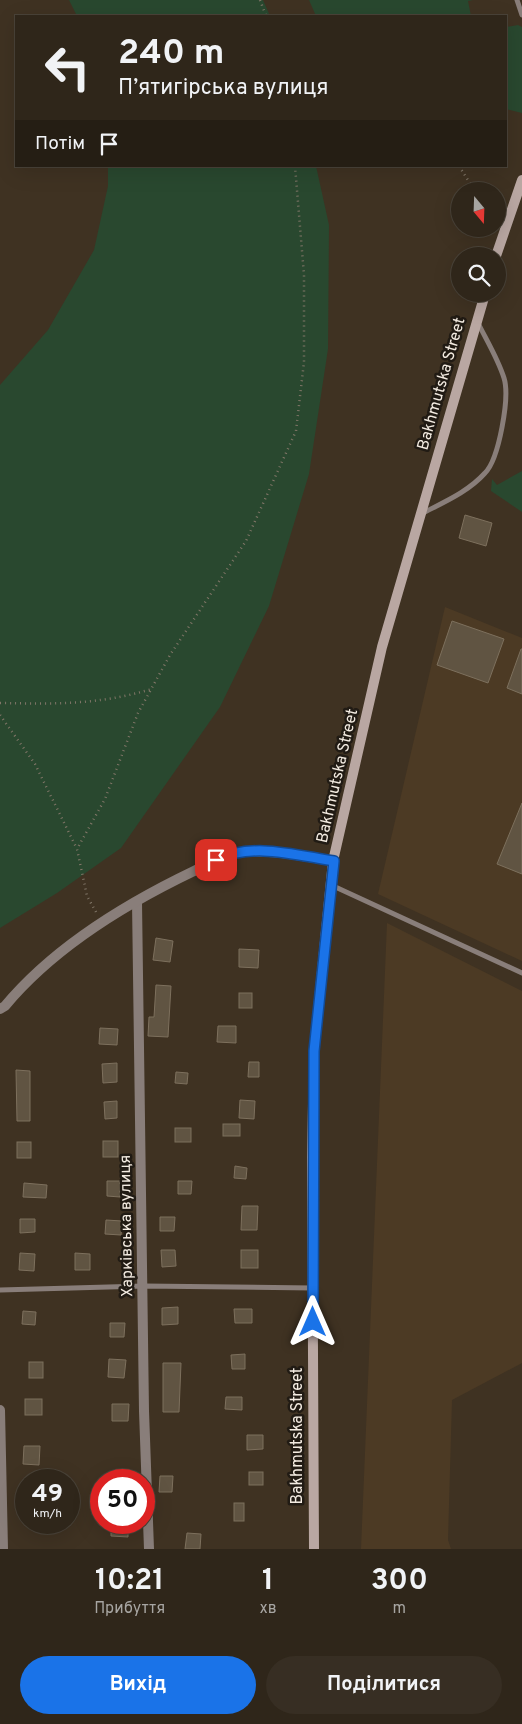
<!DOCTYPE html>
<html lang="uk">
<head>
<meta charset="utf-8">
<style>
  :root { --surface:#2f261a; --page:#372e23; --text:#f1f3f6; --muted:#a7a5a2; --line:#4a4339; --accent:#1a73e8 }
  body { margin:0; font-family:Overpass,sans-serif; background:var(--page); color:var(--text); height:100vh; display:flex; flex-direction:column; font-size:19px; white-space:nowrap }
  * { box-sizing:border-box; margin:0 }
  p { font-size:16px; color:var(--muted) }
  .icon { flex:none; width:28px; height:28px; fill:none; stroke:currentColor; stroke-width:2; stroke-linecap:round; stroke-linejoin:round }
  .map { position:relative; height:1549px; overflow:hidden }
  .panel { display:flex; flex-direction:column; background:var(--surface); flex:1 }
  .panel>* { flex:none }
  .guide { position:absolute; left:15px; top:15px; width:492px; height:152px; border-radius:0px; box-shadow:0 5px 20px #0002,0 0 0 1px var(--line); background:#2f261a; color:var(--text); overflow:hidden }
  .needle { width:32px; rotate:161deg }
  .controls { position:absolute; left:451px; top:182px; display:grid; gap:10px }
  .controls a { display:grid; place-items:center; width:55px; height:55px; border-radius:50%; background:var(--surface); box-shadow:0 5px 20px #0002,0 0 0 1px var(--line); font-size:25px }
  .speed { position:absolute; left:15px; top:1469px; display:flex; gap:10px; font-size:25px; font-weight:700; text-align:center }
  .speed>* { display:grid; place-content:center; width:65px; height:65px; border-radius:50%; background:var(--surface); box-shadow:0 5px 20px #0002,0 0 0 1px var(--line); line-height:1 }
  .speed small { font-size:12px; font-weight:400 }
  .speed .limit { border:8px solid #d22; background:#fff; color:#111 }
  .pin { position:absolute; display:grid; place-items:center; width:42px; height:42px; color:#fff; margin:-21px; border-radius:10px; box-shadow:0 2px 8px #0006 }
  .me { position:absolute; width:55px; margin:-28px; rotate:0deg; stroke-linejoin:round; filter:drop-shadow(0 0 4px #0008) }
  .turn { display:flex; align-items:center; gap:18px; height:105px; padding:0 20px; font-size:22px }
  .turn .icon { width:65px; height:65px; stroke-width:2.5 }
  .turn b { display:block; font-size:35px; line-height:42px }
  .then { display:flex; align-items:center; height:48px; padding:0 20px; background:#0003; gap:10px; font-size:19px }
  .eta { display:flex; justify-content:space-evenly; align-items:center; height:85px; text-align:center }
  .eta b { font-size:30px; font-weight:700; line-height:35px }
  .cta { display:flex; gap:10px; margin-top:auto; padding:10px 20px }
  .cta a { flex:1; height:58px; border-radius:30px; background:var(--accent); color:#fff; font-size:20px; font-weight:700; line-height:58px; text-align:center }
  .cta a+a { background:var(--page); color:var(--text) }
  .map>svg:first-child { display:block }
  .built { fill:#4c3a24 }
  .green { fill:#29482f }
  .building { fill:#605442; stroke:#7d705d }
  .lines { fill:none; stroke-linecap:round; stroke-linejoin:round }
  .path { stroke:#817668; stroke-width:2.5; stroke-dasharray:1 4; stroke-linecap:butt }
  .service { stroke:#897e7a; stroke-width:5 }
  .minor { stroke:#897e7a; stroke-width:10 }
  .secondary { stroke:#b9a7a2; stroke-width:10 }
  .route-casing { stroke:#114b97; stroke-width:12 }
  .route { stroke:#1a73e8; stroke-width:9 }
  .labels { text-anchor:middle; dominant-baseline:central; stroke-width:5; stroke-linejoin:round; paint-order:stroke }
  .street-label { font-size:16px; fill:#f3ebe1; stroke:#211b14 }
</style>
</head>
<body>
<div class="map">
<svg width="522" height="1549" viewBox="0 0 522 1549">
  <rect width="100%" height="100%" fill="#3f3222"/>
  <!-- built -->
  <g class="built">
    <path d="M445,607L522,638V961L378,894Z"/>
    <path d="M387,923L522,991V1363L452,1400L448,1540L451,1549H361Z"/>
  </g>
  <!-- green -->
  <g class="green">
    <path d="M69,0H263L270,16H77Z"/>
    <path d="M309,0H473L468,1L471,16H316Z"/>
    <path d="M518,25L522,27V113L506,109V27Z"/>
    <path d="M108,166H316L329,225L328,349L309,474L269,606L220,707L121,848L57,893L0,928V385L48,330L94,250L108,186Z"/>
    <path d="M522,471V512L491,491L492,479L497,485Z"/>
  </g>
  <!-- building -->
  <g class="building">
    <path d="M465,515L492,523L486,546L459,538Z"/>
    <path d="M452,621L504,639L488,683L437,665Z"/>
    <path d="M521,649H522V694L507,688Z"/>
    <path d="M522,803V874L497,864Z"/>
    <path d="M156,938L173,941L170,962L153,960Z"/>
    <path d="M239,949L259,950L258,968L239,967Z"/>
    <path d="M156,985L171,986L168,1037L148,1036L149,1017H154Z"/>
    <rect x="239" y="993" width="13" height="15"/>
    <path d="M218,1026H236V1043L217,1042Z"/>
    <path d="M100,1028L118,1029L117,1045L99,1044Z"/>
    <path d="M249,1062H259V1077H248Z"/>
    <path d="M117,1063V1082L103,1083L102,1064Z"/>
    <path d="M16,1070L30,1071V1121H17Z"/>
    <path d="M176,1072L188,1073L187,1084L175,1083Z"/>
    <path d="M240,1100L255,1101L254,1119L239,1118Z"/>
    <path d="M117,1101V1118L105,1119L104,1102Z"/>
    <rect x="223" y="1124" width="17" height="12"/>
    <rect x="175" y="1128" width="16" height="14"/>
    <rect x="103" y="1141" width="15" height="16"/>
    <rect x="17" y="1142" width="14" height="16"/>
    <path d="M235,1166L247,1168L246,1179L234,1178Z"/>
    <path d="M107,1181H120V1197L107,1196Z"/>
    <path d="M178,1181H192L191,1194H178Z"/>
    <path d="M24,1183L47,1185L46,1198L23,1197Z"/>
    <path d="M242,1206H258L257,1230H241Z"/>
    <path d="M160,1217H175L174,1231H160Z"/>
    <path d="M20,1219H35V1232L20,1233Z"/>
    <path d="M106,1220L122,1221L121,1235L105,1234Z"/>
    <path d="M161,1250H175L176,1266L162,1267Z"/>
    <rect x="241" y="1250" width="17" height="18"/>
    <path d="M20,1253L35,1254L34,1271L19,1270Z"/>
    <path d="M75,1253L90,1254V1270H75Z"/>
    <path d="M178,1307V1324L162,1325V1308Z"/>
    <path d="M234,1309H252V1323H235Z"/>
    <path d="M23,1311L36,1312L35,1325L22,1324Z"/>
    <path d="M110,1323H125L124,1337H110Z"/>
    <path d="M245,1354V1369H232L231,1355Z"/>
    <path d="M109,1359L126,1360L124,1378L108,1377Z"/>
    <rect x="29" y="1362" width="14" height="16"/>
    <path d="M163,1363H181L179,1412H163Z"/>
    <path d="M226,1397H242V1410L225,1409Z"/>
    <rect x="25" y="1399" width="17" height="16"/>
    <path d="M112,1404H129L128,1421H112Z"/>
    <path d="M247,1435H263V1449L247,1450Z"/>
    <path d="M24,1446H40L39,1465L23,1464Z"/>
    <rect x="249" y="1472" width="14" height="13"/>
    <path d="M160,1476H173L172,1492H159Z"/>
    <rect x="234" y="1503" width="10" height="18"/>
    <path d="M111,1522H128V1537L111,1536Z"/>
    <path d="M187,1533L201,1534L200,1549H185Z"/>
  </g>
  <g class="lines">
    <!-- path -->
    <g class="path">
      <path d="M260,0L266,16"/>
      <path d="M459,166L475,191"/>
      <path d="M0,703C55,704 98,705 152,689"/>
      <path d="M0,715L35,764L77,849"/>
      <path d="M96,912L87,896L77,849L105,799L138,713L170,655L246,541L296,431L304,362V275L295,166"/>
    </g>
    <!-- service -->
    <g class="service">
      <path d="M517,0L522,15"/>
      <path d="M421,514C444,502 468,492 485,473C499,459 510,397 504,378C498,359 487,341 478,323"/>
      <path d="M331,885L522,973"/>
      <path d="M0,1290L144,1286L313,1288"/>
    </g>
    <!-- minor -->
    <g class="minor">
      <path d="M137,902L144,1411L149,1549"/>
      <path d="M0,1009L5,1006C54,947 125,904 194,871C206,865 220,855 232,853C266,848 300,856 333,861"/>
      <path d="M0,1410L3,1549"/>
    </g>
    <!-- secondary -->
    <g class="secondary">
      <path d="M496,256L522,180"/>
      <path d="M314,1549L312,1157L314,1051L333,861L382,647L485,294"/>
    </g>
  </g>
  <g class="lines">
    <!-- route casing -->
    <g class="route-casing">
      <path id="route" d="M216,860C252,842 295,855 334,861L314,1051L313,1322"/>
    </g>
    <!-- route -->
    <use href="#route" class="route"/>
  </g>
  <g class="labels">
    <!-- street labels -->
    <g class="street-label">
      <text transform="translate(442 384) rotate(-74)">Bakhmutska Street</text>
      <text transform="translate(338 776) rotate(-77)">Bakhmutska Street</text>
      <text transform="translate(127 1226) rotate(-91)">Харківська вулиця</text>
      <text transform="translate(298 1436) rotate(-90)">Bakhmutska Street</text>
    </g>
  </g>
</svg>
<div class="controls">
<a><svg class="needle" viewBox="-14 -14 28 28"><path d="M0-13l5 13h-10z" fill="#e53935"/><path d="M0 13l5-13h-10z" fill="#a7a5a2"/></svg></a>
<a><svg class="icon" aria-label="search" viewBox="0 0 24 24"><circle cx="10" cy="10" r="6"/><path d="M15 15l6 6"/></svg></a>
</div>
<div class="speed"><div>49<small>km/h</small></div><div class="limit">50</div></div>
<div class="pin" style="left:216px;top:860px;background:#d93025"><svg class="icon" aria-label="arrive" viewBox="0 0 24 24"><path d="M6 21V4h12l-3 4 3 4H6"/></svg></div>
<svg class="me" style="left:313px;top:1322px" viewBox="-20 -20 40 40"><path d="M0-17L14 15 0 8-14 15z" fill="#1a73e8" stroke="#fff" stroke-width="4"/></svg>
<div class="guide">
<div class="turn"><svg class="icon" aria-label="left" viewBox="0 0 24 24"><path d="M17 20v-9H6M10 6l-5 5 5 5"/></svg><div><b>240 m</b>П’ятигірська вулиця</div></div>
<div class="then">Потім<svg class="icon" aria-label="arrive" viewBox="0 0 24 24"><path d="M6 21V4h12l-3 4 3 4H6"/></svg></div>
</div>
</div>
<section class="panel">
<div class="eta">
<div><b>10:21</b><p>Прибуття</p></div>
<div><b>1</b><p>хв</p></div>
<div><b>300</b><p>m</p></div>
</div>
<div class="cta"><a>Вихід</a><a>Поділитися</a></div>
</section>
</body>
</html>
